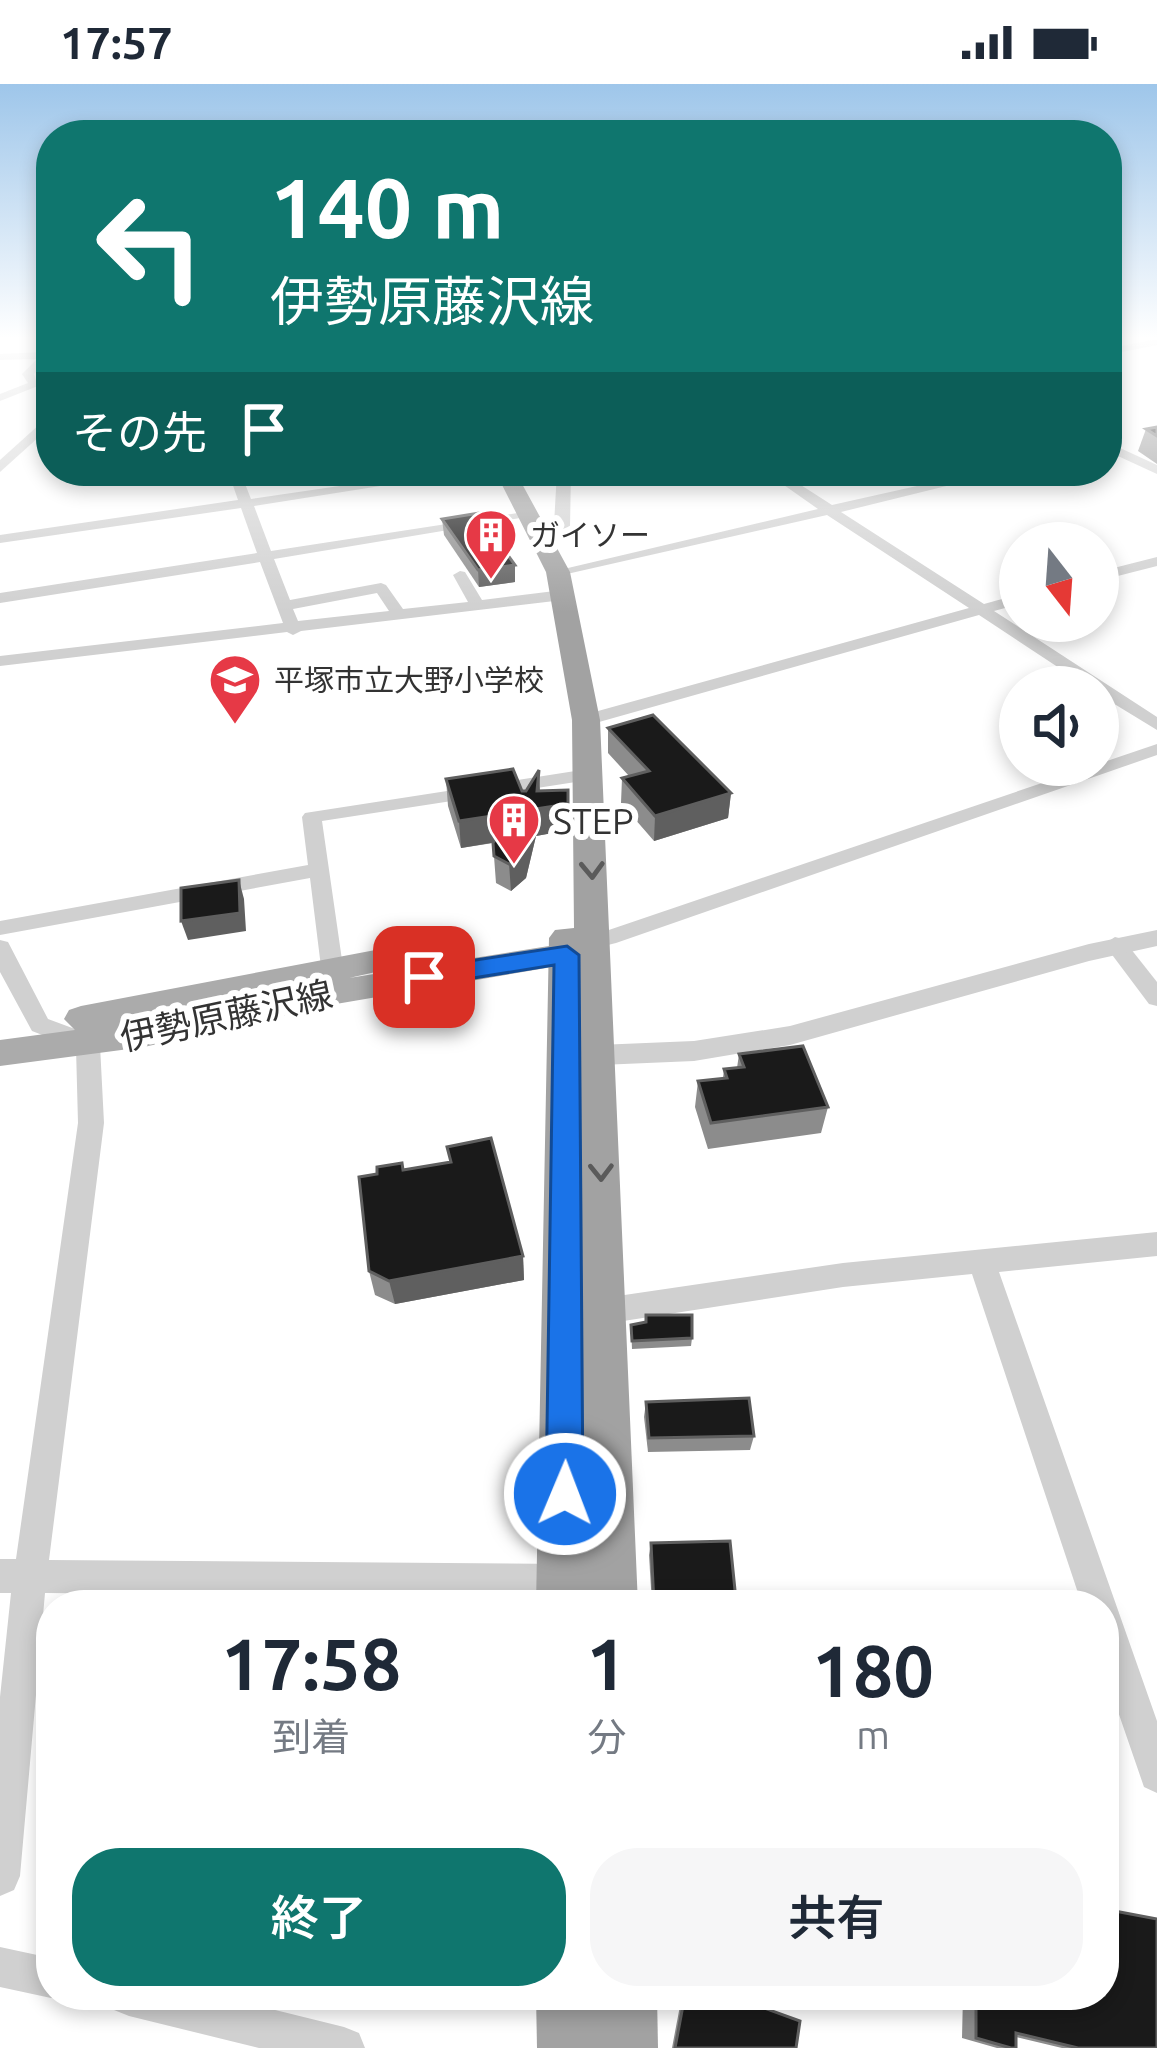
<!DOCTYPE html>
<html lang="ja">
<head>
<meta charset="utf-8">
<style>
  :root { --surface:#fff; --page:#f6f6f7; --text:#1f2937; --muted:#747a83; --accent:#0f766e }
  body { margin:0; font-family:Ubuntu,"Noto Sans JP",sans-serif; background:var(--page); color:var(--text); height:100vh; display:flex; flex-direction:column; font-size:45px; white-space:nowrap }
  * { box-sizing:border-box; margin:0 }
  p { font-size:39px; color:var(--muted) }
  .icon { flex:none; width:66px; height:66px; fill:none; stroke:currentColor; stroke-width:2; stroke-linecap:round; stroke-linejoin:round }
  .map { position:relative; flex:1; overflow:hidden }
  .details { position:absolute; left:36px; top:1506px; width:1083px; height:420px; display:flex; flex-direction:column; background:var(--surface); border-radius:48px; box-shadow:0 6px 18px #0003 }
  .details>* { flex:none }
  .banner { position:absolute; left:36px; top:36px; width:1086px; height:366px; border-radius:48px; box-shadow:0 6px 18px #0003; background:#0f766e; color:#fff; overflow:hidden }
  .needle { width:78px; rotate:163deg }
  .tools { position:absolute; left:999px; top:438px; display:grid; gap:24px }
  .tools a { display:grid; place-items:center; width:120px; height:120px; border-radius:50%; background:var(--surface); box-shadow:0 6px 18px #0003; font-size:60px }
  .pin { position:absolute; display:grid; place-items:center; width:102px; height:102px; color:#fff; margin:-51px; border-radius:24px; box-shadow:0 6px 18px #0006 }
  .me { position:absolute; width:132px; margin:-66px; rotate:1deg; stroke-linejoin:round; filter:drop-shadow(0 0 9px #0008) }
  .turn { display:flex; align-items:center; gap:42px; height:252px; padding:0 36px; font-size:54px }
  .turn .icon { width:156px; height:156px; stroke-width:2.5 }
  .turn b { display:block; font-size:84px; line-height:102px }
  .then { display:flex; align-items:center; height:114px; padding:0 36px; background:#0003; gap:24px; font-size:45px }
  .eta { display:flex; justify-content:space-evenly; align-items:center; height:204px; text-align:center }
  .eta b { font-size:72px; font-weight:600; line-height:84px }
  .primary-button { display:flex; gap:24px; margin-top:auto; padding:24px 36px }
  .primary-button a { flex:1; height:138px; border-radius:48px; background:var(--accent); color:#fff; font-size:48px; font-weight:600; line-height:138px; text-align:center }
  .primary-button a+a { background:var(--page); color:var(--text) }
  .status { display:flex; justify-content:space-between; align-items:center; height:84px; padding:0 60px; background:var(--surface); direction:ltr }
  .status svg { height:33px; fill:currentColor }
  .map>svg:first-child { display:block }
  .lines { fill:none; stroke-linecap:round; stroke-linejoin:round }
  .minor { fill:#d0d0d0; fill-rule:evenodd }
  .tertiary { fill:#d0d0d0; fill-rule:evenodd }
  .primary { fill:#ababab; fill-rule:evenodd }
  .trunk { fill:#a2a2a2; fill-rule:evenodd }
  .wall { fill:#8c8c8c }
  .shaded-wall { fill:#5f5f5f }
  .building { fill:#1a1a1a; stroke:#5f5f5f; stroke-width:3 }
  .oneway { stroke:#5a5a5a }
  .route { fill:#1a73e8; stroke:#114b97; stroke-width:3 }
  .labels { text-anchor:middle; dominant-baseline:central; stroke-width:12; stroke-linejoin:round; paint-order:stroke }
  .far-poi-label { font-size:30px; fill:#333; stroke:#fff; text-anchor:start }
  .poi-label { font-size:36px; fill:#333; stroke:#fff; text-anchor:start }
  .street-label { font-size:36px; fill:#333; stroke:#fff }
</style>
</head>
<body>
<div class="status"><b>17:57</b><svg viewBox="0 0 49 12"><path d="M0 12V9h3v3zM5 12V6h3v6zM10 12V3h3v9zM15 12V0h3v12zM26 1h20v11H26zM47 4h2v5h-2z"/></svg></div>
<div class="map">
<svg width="1157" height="1964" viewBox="0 0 1157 1964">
  <rect width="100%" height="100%" fill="#fff"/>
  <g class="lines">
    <!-- minor -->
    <g class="minor">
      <path d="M1157,255V261L1107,271V265Z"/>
      <path d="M51,264V273L34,290L38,302L0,317V310L28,299L22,290L37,275L0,276V270L44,268Z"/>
      <path d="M1107,358L1157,381V390L1107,367Z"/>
      <path d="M228,387H240L251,415L442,387H475L254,422L271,467L531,427L538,431L274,475L290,516L381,499L386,501L403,525L468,518L453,491L460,487L465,488L482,516L563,506L571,511L563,516L301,547L293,551L287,548L0,582V572L283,539L260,478L0,519V509L257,469L241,424L0,459V451L238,416ZM377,509L389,527L298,537L293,525Z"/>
      <path d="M764,387H779L832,421L984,387H1007L841,428L984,520L1020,510V520L994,527L1157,633V646L1098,610V603H1088L979,531L592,640H580V632L969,524L827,431L558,492L551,488L818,425Z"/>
      <path d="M1157,473V482L1098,497V488Z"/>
      <path d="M1157,660V671L616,859L608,861L597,854L600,849Z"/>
      <path d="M588,685L595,687V695L322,737L343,883L332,891L321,883L310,794L0,851V837L308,781L302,733L305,729Z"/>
      <path d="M1115,853L1123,855L1157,898V922L1149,920L1104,860Z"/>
      <path d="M0,856L8,858L48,935L75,945L79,936L87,933L99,942L104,1039L49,1476L568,1480L580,1485L585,1497L580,1509L568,1514L45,1509L20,1792L14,1806L0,1812V1613L11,1509H0V1475H16L78,1039L76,964L32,947L0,888Z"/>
      <path d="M1157,1148V1172L999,1188L1157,1637V1709L1144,1703L1104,1587V1521H1082L972,1190L843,1203L604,1240L594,1236L590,1227L594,1218L604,1214L843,1179Z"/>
      <path d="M0,1863L51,1874V1911H59L51,1914L0,1903Z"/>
      <path d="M108,1911H214L344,1943L359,1949L365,1964H259L129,1932L114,1926Z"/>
    </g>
    <!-- tertiary -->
    <g class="tertiary">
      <path d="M51,330V342L0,388V376Z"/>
      <path d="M557,387H571L570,443L543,459L535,454L554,441Z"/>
      <path d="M1157,846V862L1089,877L790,961L694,977L600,981L583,987L570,977L573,970L598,961L694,957L790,942L1089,860Z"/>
    </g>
    <!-- primary -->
    <path class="primary" d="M593,855L605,858L609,866L605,874L336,920L144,963L0,982V956L75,946L64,935L69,926L81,922L386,864L398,867L403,875L398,883L349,894Z"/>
    <!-- trunk -->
    <g class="trunk">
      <path d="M495,387H515L570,488L600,636L638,1521H536L549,854L555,846L574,844L572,636L546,488Z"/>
      <path d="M536,1911H657L658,1964H537Z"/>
    </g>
  </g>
  <!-- wall -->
  <g class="wall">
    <path d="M1157,343V380L1138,367L1146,345Z"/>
    <path d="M442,435L502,463L515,498L479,503L444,451Z"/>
    <path d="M608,644L731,709L728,734L654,757L621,719L622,694L629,692L608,669Z"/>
    <path d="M539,686L540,707L569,746L536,752L526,794L511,807L496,799L493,759L461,764L448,722L446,695L526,707Z"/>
    <path d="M739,970L828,1023L821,1049L708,1065L695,1023L698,997L723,994L724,985L737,984Z"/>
    <path d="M447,1063L523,1172L524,1196L395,1220L375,1211L369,1187L404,1085L450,1078Z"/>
    <path d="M631,1241L692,1254L691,1262L632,1265Z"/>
    <path d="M646,1318L754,1352L750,1366L648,1368L644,1333Z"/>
    <path d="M651,1459L736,1516L735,1521H652L649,1471Z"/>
    <path d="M682,1911H728L796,1964H672Z"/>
    <path d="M963,1911H1104L1157,1964H1062L1016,1953V1964H997L962,1954Z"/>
  </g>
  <!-- shaded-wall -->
  <g class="shaded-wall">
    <path d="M515,481V498L479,503L478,486Z"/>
    <path d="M539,686L540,713L568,720L569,746L536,752L526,794L511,807L509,780L537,707Z"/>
    <path d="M731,709L728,734L654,757L655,732Z"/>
    <path d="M512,729L514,755L461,764L459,737Z"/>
    <path d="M239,796L244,815L246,847L188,856L181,837Z"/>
    <path d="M523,1172L524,1196L395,1220L389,1197Z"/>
  </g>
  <!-- building -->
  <g class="building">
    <path d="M1157,343V352L1146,345Z"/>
    <path d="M492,427L502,463L515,481L478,486L442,435Z"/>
    <path d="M653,631L731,709L655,732L622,694L649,687L608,644Z"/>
    <path d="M513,685L522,707H526L539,686L537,707L568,706V720L535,725L525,767L509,780L494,772L493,759L512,729L459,737L446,695Z"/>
    <path d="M239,796L240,829L181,837V804Z"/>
    <path d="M803,962L828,1023L711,1039L698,997L727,994L724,985L744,983L739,970Z"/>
    <path d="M491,1054L523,1172L389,1197L369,1187L359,1093L377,1090V1083L402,1079L403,1086L451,1078L447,1063Z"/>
    <path d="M646,1231H692V1254L632,1257L631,1241L646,1238Z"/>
    <path d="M749,1314L754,1352L649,1354L646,1318Z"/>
    <path d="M730,1457L736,1516L654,1520L651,1459Z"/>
    <path d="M1104,1739L1111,1781L1104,1780Z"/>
    <path d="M1104,1825L1157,1835V1964H1078L1016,1949V1964H1011L976,1954V1911H1104Z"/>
    <path d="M685,1911H728L800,1937L796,1964H675Z"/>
  </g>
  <!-- one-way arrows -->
  <defs><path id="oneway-chevron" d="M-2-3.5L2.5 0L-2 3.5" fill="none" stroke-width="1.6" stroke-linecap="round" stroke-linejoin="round" transform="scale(3)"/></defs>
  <g class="oneway">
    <use href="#oneway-chevron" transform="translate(592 786) rotate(88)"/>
    <use href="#oneway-chevron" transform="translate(601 1088) rotate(89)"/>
  </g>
  <!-- sky -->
  <linearGradient id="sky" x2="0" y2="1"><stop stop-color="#9ec6ea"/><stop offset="0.48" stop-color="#fff"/><stop offset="1" stop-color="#fff" stop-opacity="0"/></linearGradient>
  <rect width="1157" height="528" fill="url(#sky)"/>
  <!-- route -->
  <path class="route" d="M567,862L579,871L583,1410L577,1423L565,1428L552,1423L546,1410L554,881L424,902L411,893L424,884Z"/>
  <!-- icons -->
  <defs>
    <g id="building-pin" transform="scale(2.7)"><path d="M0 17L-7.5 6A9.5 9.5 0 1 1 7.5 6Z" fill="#e63946" stroke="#fff"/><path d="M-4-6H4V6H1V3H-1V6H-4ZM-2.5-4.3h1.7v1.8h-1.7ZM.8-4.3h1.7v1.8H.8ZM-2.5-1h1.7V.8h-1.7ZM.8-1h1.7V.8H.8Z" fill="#fff"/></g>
    <g id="school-pin" transform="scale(2.7)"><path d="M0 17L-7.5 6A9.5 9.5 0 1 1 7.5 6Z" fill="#e63946" stroke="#fff"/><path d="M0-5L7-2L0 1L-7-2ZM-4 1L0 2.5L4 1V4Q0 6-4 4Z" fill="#fff"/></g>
  </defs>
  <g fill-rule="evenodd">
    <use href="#building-pin" x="491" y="451"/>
    <use href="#school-pin" x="235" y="596"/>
    <use href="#building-pin" x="514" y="736"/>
  </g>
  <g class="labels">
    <!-- far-poi labels -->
    <g class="far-poi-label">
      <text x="530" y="451">ガイソー</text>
      <text x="274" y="596">平塚市立大野小学校</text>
    </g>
    <!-- poi labels -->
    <g class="poi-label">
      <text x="553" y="736">STEP</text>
    </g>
    <!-- street labels -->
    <g class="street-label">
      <text transform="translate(226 931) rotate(-12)">伊勢原藤沢線</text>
    </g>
  </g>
</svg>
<div class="tools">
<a><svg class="needle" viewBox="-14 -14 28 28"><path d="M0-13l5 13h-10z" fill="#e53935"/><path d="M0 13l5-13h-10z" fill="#747a83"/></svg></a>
<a><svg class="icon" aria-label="sound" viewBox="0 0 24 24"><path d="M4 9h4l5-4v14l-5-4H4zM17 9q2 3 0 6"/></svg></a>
</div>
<div class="pin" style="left:424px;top:893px;background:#d93025"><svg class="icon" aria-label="arrive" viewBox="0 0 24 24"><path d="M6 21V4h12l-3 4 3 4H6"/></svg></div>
<svg class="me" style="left:565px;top:1410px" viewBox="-20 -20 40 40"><circle r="17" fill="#1a73e8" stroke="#fff" stroke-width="3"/><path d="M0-11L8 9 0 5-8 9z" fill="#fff"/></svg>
<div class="banner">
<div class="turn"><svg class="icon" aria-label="left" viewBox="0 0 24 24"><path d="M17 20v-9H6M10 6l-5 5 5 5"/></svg><div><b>140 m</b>伊勢原藤沢線</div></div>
<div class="then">その先<svg class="icon" aria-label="arrive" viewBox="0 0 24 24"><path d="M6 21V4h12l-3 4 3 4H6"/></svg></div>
</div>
<section class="details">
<div class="eta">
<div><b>17:58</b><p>到着</p></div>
<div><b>1</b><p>分</p></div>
<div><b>180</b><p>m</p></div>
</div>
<div class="primary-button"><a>終了</a><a>共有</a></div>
</section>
</div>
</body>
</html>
